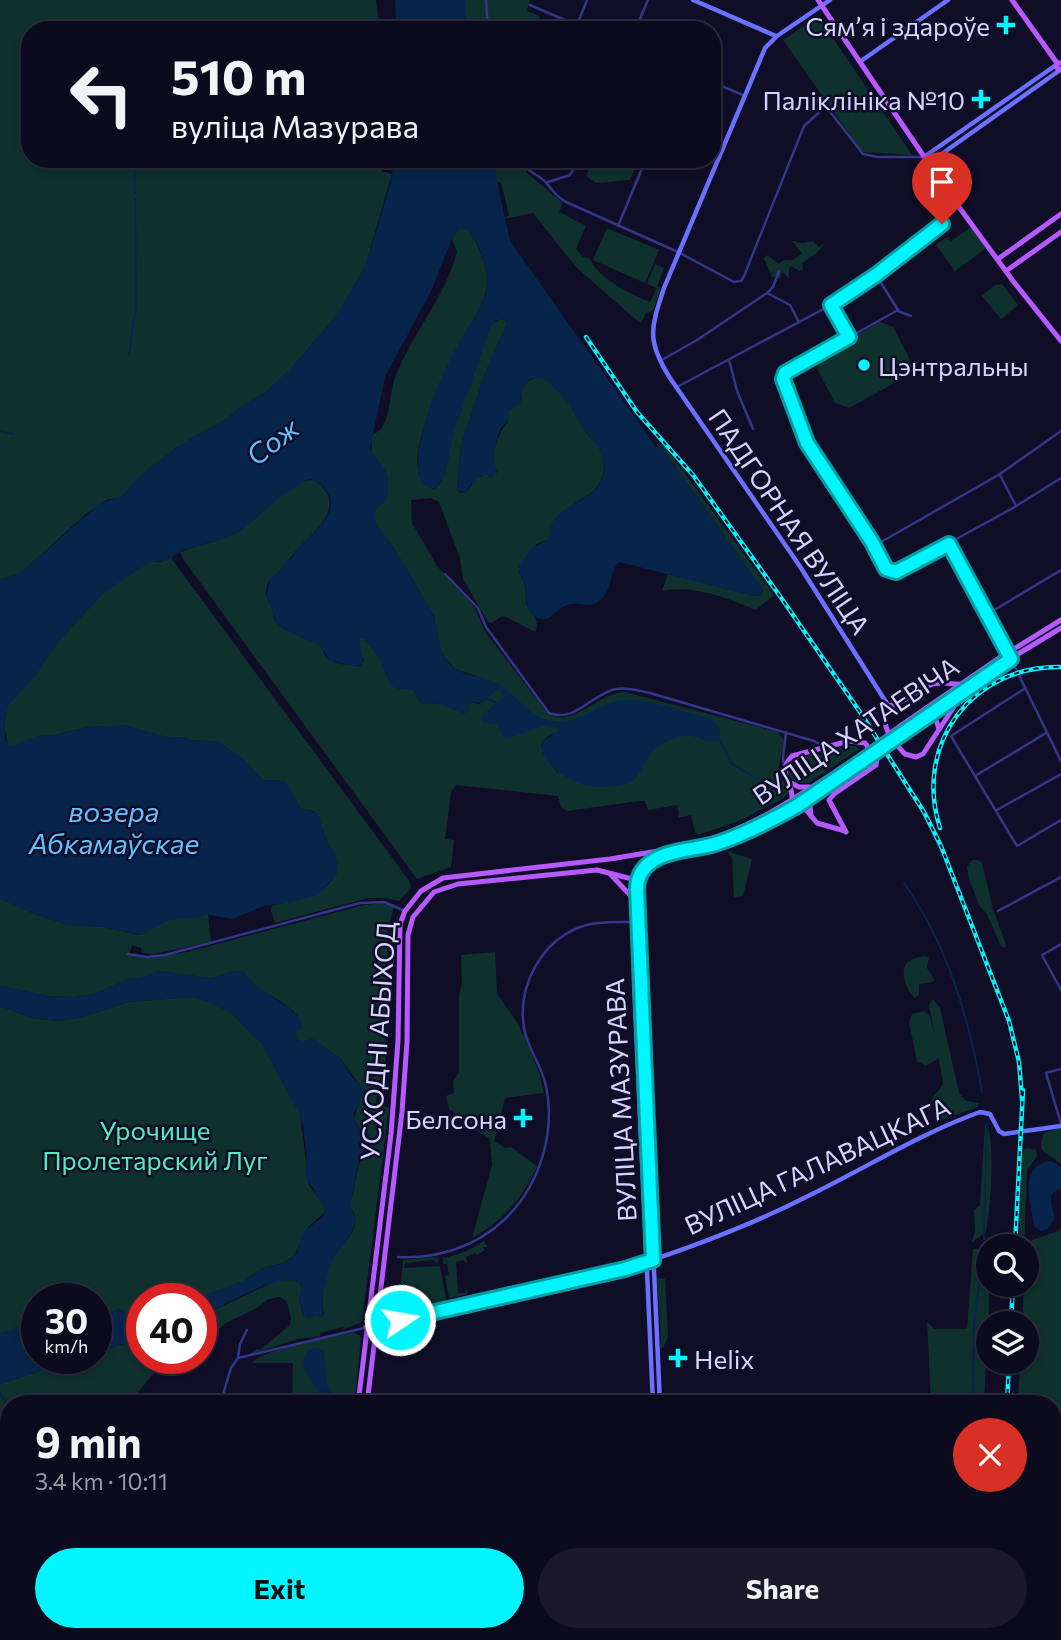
<!DOCTYPE html>
<html lang="en">
<head>
<meta charset="utf-8">
<style>
  :root { --surface:#0c0a1d; --page:#1a182a; --text:#f1f3f6; --muted:#9a9aa4; --line:#2c2b3b; --accent:#00f5fe }
  body { margin:0; font-family:Commissioner,sans-serif; background:var(--page); color:var(--text); height:100vh; display:flex; flex-direction:column; font-size:26px; white-space:nowrap }
  * { box-sizing:border-box; margin:0 }
  p { font-size:23px; color:var(--muted) }
  .icon { flex:none; width:38px; height:38px; fill:none; stroke:currentColor; stroke-width:2; stroke-linecap:round; stroke-linejoin:round }
  .map { position:relative; flex:1; overflow:hidden }
  .drawer { position:absolute; left:0px; top:1395px; width:1062px; height:247px; display:flex; flex-direction:column; background:var(--surface); border-radius:28px 28px 0 0; box-shadow:0 4px 10px #0003,0 0 0 2px var(--line) }
  .drawer>* { flex:none }
  .guide { position:absolute; left:21px; top:21px; width:700px; height:147px; border-radius:28px; box-shadow:0 4px 10px #0003,0 0 0 2px var(--line); background:#0c0a1d; color:var(--text); overflow:hidden }
  .buttons { position:absolute; left:976px; top:1234px; display:grid; gap:14px }
  .buttons a { display:grid; place-items:center; width:63px; height:63px; border-radius:50%; background:var(--surface); box-shadow:0 4px 10px #0003,0 0 0 2px var(--line); font-size:35px }
  .speed { position:absolute; left:21px; top:1283px; display:flex; gap:14px; font-size:35px; font-weight:700; text-align:center }
  .speed>* { display:grid; place-content:center; width:91px; height:91px; border-radius:50%; background:var(--surface); box-shadow:0 4px 10px #0003,0 0 0 2px var(--line); line-height:1 }
  .speed small { font-size:18px; font-weight:400 }
  .speed .limit { border:10px solid #d22; background:#fff; color:#111 }
  .pin { position:absolute; display:grid; place-items:center; width:60px; height:60px; color:#fff; margin:-72px -30px; border-radius:50% 50% 50% 0; rotate:-45deg; box-shadow:0 0 7px #0007 }
  .pin .icon { rotate:45deg }
  .me { position:absolute; width:77px; margin:-38px; rotate:78deg; stroke-linejoin:round; filter:drop-shadow(0 0 5px #0008) }
  .turn { display:flex; align-items:center; gap:24px; height:147px; padding:0 35px; font-size:32px }
  .turn .icon { width:91px; height:91px; stroke-width:2.5 }
  .turn b { display:block; font-size:49px; line-height:60px }
  .round { display:grid; place-items:center; flex:none; width:74px; height:74px; border-radius:37px; background:var(--page) }
  .summary { display:flex; align-items:center; justify-content:space-between; height:119px; padding:0 35px }
  h1 { font-size:42px; font-weight:700; line-height:52px }
  .cta { display:flex; gap:14px; margin-top:auto; padding:14px 35px }
  .cta a { flex:1; height:80px; border-radius:42px; background:var(--accent); color:#111; font-size:28px; font-weight:700; line-height:80px; text-align:center }
  .cta a+a { background:var(--page); color:var(--text) }
  .map>svg:first-child { display:block }
  .green { fill:#0f312e; fill-rule:evenodd }
  .water { fill:#07254b }
  .lines { fill:none; stroke-linecap:round; stroke-linejoin:round }
  .stream { stroke:#07254b; stroke-width:2 }
  .street { stroke:#34368a; stroke-width:2.5 }
  .secondary { stroke:#6a70ff; stroke-width:4.5 }
  .primary { stroke:#b65aff; stroke-width:5 }
  .rail-casing { stroke:#00f5fe; stroke-width:4.5 }
  .rail { stroke:#100d27; stroke-width:2; stroke-dasharray:5; stroke-linecap:butt }
  .primary-bridge { stroke:#b65aff; stroke-width:5 }
  .route-casing { stroke:#009fa5; stroke-width:18 }
  .route { stroke:#00f5fe; stroke-width:12 }
  .poi-dot { fill:#00f5fe; stroke:#100d27; stroke-width:2.5 }
  .labels { text-anchor:middle; dominant-baseline:central; stroke-width:5; stroke-linejoin:round; paint-order:stroke }
  .poi-label { font-size:26px; fill:#d5d3ff; stroke:#100d27; text-anchor:end }
  .street-label { font-size:26px; fill:#d5d3ff; stroke:#100d27 }
  .park-label { font-size:26px; fill:#54eaba; stroke:#100d27 }
  .water-label { font-size:28px; font-style:italic; fill:#61c0ff; stroke:#100d27 }
</style>
</head>
<body>
<div class="map">
<svg width="1061" height="1640" viewBox="0 0 1061 1640">
  <rect width="100%" height="100%" fill="#100d27"/>
  <!-- green -->
  <g class="green">
    <path d="M0,0H376L380,30H30V159H383L382,171L392,174L365,267L339,312L290,370L267,391L239,408L228,418L177,447L121,497L106,500L87,513L22,572L0,580Z"/>
    <path d="M466,0H530L527,11L540,16L534,30H466Z"/>
    <path d="M814,19L822,22L912,155L862,152L783,40Z"/>
    <path d="M492,159H528L530,170L526,171L527,173L563,203L559,212L586,226L576,249L583,257L589,258C599,279 629,293 650,302L657,288L647,284L655,264L664,268L657,286L661,288L653,311L646,313L641,323L634,318L576,267L533,213L504,219L509,215L501,182H497Z"/>
    <path d="M590,159H639L630,180L597,183L587,177Z"/>
    <path d="M971,227L986,248L955,271L936,245L947,237L950,242Z"/>
    <path d="M462,228L468,230C480,246 490,271 486,291C483,309 467,327 459,344C447,366 389,483 435,489C450,475 447,452 453,434C465,397 478,361 491,325L500,319L505,320L507,324L485,373L461,445L457,491L461,493L467,492L478,475L480,477L486,474L491,477L497,472C489,459 498,431 508,422L507,412L522,399C518,384 535,371 549,382C564,394 574,413 584,429C588,436 594,440 598,446C603,455 606,468 602,478C595,496 571,503 558,516C550,524 552,531 548,540L536,544L518,572C526,582 526,592 526,604C531,615 541,619 535,632L506,617L502,616L492,623L488,622L463,579L460,558L439,502L431,498L411,500L412,523L437,566L474,606L485,632L548,714C577,727 596,693 625,692L778,732L784,741C780,767 773,766 789,792L784,798L739,821L698,835L695,832L691,815L678,818L679,813L677,805L648,810L645,801H639L567,811L561,807L558,796L456,785L451,792L445,839L454,840L451,867L417,879L183,559L180,552C200,544 223,542 242,529C261,516 291,479 314,480C349,505 317,528 298,549C291,555 288,563 281,570C277,574 272,575 269,581C266,586 266,591 266,597L272,608L275,622L286,630L321,646C323,649 323,654 326,657C331,664 352,666 361,666L364,660L360,653V639L363,637L379,657L396,688L414,690L420,703L441,704L464,713L468,711L469,702L479,704L494,691L501,690L494,682L455,669L446,659L438,644L434,616L394,548L376,524L374,513L376,507L385,501L388,479L383,467L371,453L372,435C392,428 388,396 395,378C411,335 445,298 457,252L452,239L457,230ZM565,728L558,773L544,756L541,745L547,737Z"/>
    <path d="M607,228L659,250L645,283L593,260Z"/>
    <path d="M792,241L803,243L813,241L819,247L826,242L816,254L802,263L803,269L799,271L792,266L789,268V278L782,272L780,278L772,277L764,258L768,255L779,264L784,260H793L802,253Z"/>
    <path d="M1002,284L1018,305L1001,319L982,296L995,285Z"/>
    <path d="M880,322L893,327L911,362L907,376L849,408L835,403L816,367L820,355Z"/>
    <path d="M663,444L774,595L756,610C728,598 693,584 662,591L668,574L754,596L761,595L763,590L660,445Z"/>
    <path d="M171,558L410,882L411,888L399,901L385,898H368L275,923L271,911L272,906C301,897 320,902 337,872C338,855 331,853 326,839C322,828 321,821 314,811L301,809L285,781L263,780L243,759L219,742L191,740L182,737L169,738L124,725L111,727L92,726L54,735L38,736L13,746L8,745L4,726L8,704L34,677L57,643L102,594L117,582L151,561L161,562Z"/>
    <path d="M849,746H856L859,749L809,783H797L790,777L789,769L794,761Z"/>
    <path d="M727,851L752,859L743,896L734,897L732,858Z"/>
    <path d="M972,860H978L982,863L993,909L1006,945L1005,948L1001,946L987,914L979,905L969,879L967,867Z"/>
    <path d="M0,898L34,914L69,925L104,927L139,935L168,920L208,914L211,942L153,954L142,953L141,948L132,945L129,955L148,958L187,952L364,905L381,903L394,907L388,928L385,1077L383,1082L377,1085L376,1101L379,1106L389,1107L362,1322L344,1329L343,1327L320,1333V1336L297,1339L247,1356L257,1349L260,1350L290,1325L291,1318L287,1302L280,1297L268,1299L257,1308L226,1323L201,1344V1316L276,1281L289,1279L299,1282L303,1289L299,1299L303,1315L309,1318L317,1315L322,1317L324,1314C320,1297 324,1271 334,1256C341,1247 353,1236 355,1224C357,1218 352,1210 350,1204C354,1193 354,1184 357,1172C359,1158 369,1148 369,1134L360,1129L354,1119L363,1089L340,1058L312,1039L303,1042L297,1040L294,1033L302,1027C299,1007 268,996 254,984C250,980 246,975 242,971H234L211,978L157,971L147,976L129,979L94,994L74,997L49,996L0,986Z"/>
    <path d="M495,952L497,994L519,1025L522,1035H524L540,1075L544,1093L505,1098L494,1141L505,1148L511,1147L537,1166C523,1198 503,1221 472,1238L492,1165L490,1139L469,1126L471,1119L466,1117L464,1119L449,1109L446,1096L454,1093L453,1081L459,1073V995L462,984L461,955Z"/>
    <path d="M923,956L929,957L927,968L935,980L932,982L919,984V995L915,998C907,991 900,974 906,964C909,959 918,958 923,956Z"/>
    <path d="M194,997L207,1001L233,1014L250,1033L261,1042L300,1114L309,1185L324,1205L325,1212L309,1226L294,1256L283,1263L262,1268L244,1281L199,1298H142V1308L138,1306L131,1309L129,1315L119,1309L107,1315H96V1298H37V1321L14,1330L0,1333V1006L32,1018L58,1021L83,1017L129,1002Z"/>
    <path d="M933,999L940,1008L959,1093L966,1101L980,1103L977,1107L942,1120L935,1116C927,1092 934,1100 943,1084L939,1058L926,1066L917,1061L909,1022L912,1014L924,1011L930,1016L935,1037L929,1005Z"/>
    <path d="M985,1123C997,1135 990,1214 986,1232L972,1242L975,1231L974,1210L980,1205Z"/>
    <path d="M1061,1128V1164C1048,1152 1035,1155 1044,1133Z"/>
    <path d="M1028,1148L1036,1150L1037,1156L1027,1170L1024,1246H1019L1022,1154L1024,1149Z"/>
    <path d="M1061,1230V1547L1054,1539V1404L1018,1403L1020,1362H1027V1323H1022L1024,1285L1027,1284V1246L1032,1240Z"/>
    <path d="M484,1241L487,1247H483L485,1250L477,1255L475,1253L466,1257L467,1264L464,1260L456,1262L458,1293H464L467,1289L468,1294L449,1298L445,1276L449,1275L447,1264H443V1256L445,1258L467,1251Z"/>
    <path d="M989,1248V1306L984,1403H931L927,1321L934,1329H967L973,1249Z"/>
    <path d="M435,1257L439,1259L437,1263L433,1260L405,1263L404,1268L440,1266L447,1305L398,1316L403,1260Z"/>
    <path d="M657,1278L665,1279L668,1337L663,1348H660L661,1337Z"/>
    <path d="M354,1332L361,1337L355,1403H292L293,1363H251C264,1349 333,1337 354,1332Z"/>
    <path d="M142,1339V1358H170L161,1364L129,1403L9,1404V1633H112L111,1640H0V1384L79,1358H96V1352Z"/>
  </g>
  <!-- water -->
  <g class="water">
    <path d="M395,0H466V30H397Z"/>
    <path d="M394,159H492L510,241L656,447L660,445L763,590L761,595L754,596L619,562C611,570 612,583 606,593C592,615 581,598 565,606C558,609 553,616 546,619C523,619 528,600 525,585C523,579 520,575 518,570L519,565L532,547L548,540C551,533 549,527 554,520C568,503 599,497 604,473C605,466 603,458 601,452C597,443 590,438 585,430C576,417 549,367 529,380C526,382 521,389 521,393C520,397 521,400 521,403L507,412L509,420C507,423 503,425 501,428C495,438 493,464 497,474L491,478L486,474L482,477L478,475L476,478L477,482L471,484L467,492L457,491L461,445L485,373L506,326V321L504,319L495,321L490,328L453,435L446,473L435,489C420,488 417,475 418,462C421,420 440,377 460,341C468,326 481,310 486,294C490,278 484,256 476,242C471,235 471,230 462,228L457,230L452,239L431,291L385,377L370,448C373,458 378,461 384,468C390,477 388,489 387,499L375,510L376,524L394,548L431,611C440,628 436,645 447,661C458,676 480,675 495,682C514,692 526,713 547,720C576,728 596,704 623,700C642,697 691,713 711,719L720,728L719,739C708,745 703,738 692,736C681,735 668,740 659,746C643,757 643,773 632,782C596,794 563,785 542,754V742L559,730L557,726L547,725L506,739L502,736L498,724L483,723L482,715L504,697L501,690L494,691L483,703L469,702L468,711L464,713L441,704L420,703L414,690L391,687L379,657L363,637L360,639C359,647 365,658 362,665L353,666L330,661L321,646L286,630L276,623L272,608L266,597L270,578L281,570L286,560L292,559C299,539 344,518 327,492C322,485 317,481 309,479L284,494L239,532L223,539L183,550L166,561H151L102,594L57,643L34,677L8,704L4,726L6,741L11,746L38,736L54,735L92,726L111,727L124,725L169,738L182,737L191,740L219,742L243,759L263,780L285,781L301,809L318,813L326,841L335,853L338,869L334,877L318,895L292,902L264,906L232,919L206,914L197,918L168,920L141,935L104,927L69,925L34,914L0,898V580L22,572L99,504L124,495L138,477L162,458L189,439L228,418L239,408L267,391L296,363L339,312L365,267L391,182Z"/>
    <path d="M157,971L211,978L234,971H242L256,985L290,1009L301,1021L302,1027L294,1033L297,1040L303,1042L312,1039L317,1040L322,1046L340,1058L352,1077L363,1088L364,1094L354,1113V1119L357,1126L369,1134L370,1138C367,1147 361,1155 358,1165C354,1179 354,1191 350,1204L356,1222L349,1237L332,1260L322,1297L323,1317L317,1315L309,1318L304,1316L299,1299L302,1285C282,1267 224,1307 201,1316V1298H199L244,1281L262,1268L280,1264L291,1259L297,1252L303,1232L323,1217L326,1210L307,1179L305,1170L307,1157L303,1125L297,1109L261,1042L250,1033L233,1014L207,1001L194,997L129,1002L83,1017L58,1021L32,1018L0,1006V986L49,996L74,997L94,994L129,979L146,976Z"/>
    <path d="M1048,1161L1054,1162L1061,1168V1189C1042,1195 1056,1207 1054,1220L1049,1228L1041,1231L1034,1226C1032,1203 1017,1170 1048,1161Z"/>
    <path d="M138,1306L142,1308V1339L96,1352V1315H107L119,1309L128,1315L132,1308Z"/>
    <path d="M37,1321V1358H79L0,1384V1333C14,1331 25,1322 37,1321Z"/>
    <path d="M315,1347L324,1350L326,1382L338,1403H324C320,1388 286,1359 315,1347Z"/>
  </g>
  <g class="lines">
    <!-- stream -->
    <g class="stream">
      <path d="M134,159L135,193"/>
      <path d="M129,354L136,306L135,199"/>
      <path d="M0,431L14,434"/>
      <path d="M486,698L497,703"/>
      <path d="M547,724L562,729"/>
      <path d="M719,739L732,764L756,778"/>
      <path d="M904,883C948,946 969,1018 982,1092"/>
      <path d="M984,1239L987,1123"/>
      <path d="M0,1393L9,1408"/>
      <path d="M973,1404L974,1325L983,1251"/>
      <path d="M0,1614L9,1588"/>
    </g>
    <!-- street -->
    <g class="street">
      <path d="M486,0L488,30"/>
      <path d="M530,5L588,30"/>
      <path d="M577,25L587,0"/>
      <path d="M635,30L648,0"/>
      <path d="M712,82L745,96"/>
      <path d="M522,159C529,176 539,173 548,185C554,192 557,197 566,202L678,252L734,282L741,281L744,276L804,126L823,109H828L863,154L878,157H921"/>
      <path d="M548,182L570,175L580,159"/>
      <path d="M618,226L646,159"/>
      <path d="M876,275L898,310"/>
      <path d="M767,293L790,305L799,322"/>
      <path d="M831,305L848,336"/>
      <path d="M898,310L785,373L783,379L807,443L874,546L886,569L896,572L1013,508L1061,478"/>
      <path d="M898,311L911,316"/>
      <path d="M729,360L737,391L753,429"/>
      <path d="M660,361L697,340L767,293L773,287L779,271"/>
      <path d="M677,387L831,305L876,275L942,224"/>
      <path d="M1000,475L1016,506"/>
      <path d="M949,544L1006,653"/>
      <path d="M874,546L1000,474L1061,431"/>
      <path d="M445,574L478,608L486,627L549,713C576,723 591,694 616,689C627,687 639,691 650,693L814,741L823,746"/>
      <path d="M986,615L1061,570"/>
      <path d="M1012,661L1061,761"/>
      <path d="M1024,689L951,736L1017,846L1061,820"/>
      <path d="M784,767L783,758L786,732"/>
      <path d="M975,776L1046,733"/>
      <path d="M997,810L1061,774"/>
      <path d="M998,911L1061,877"/>
      <path d="M1061,944L1042,955L1061,990"/>
      <path d="M128,954L147,957L165,955L360,903L384,902L405,911"/>
      <path d="M1061,1069L1046,1073L1061,1124"/>
      <path d="M398,1257C437,1259 476,1247 505,1219C540,1185 557,1131 545,1082C540,1063 527,1047 524,1028C517,985 542,940 583,926C598,921 616,922 631,922"/>
      <path d="M238,1358L364,1328"/>
      <path d="M220,1404L231,1368L238,1358L240,1344L247,1330"/>
      <path d="M4,1613L9,1614"/>
      <path d="M1042,1633L1044,1640"/>
      <path d="M162,1640L163,1633"/>
      <path d="M239,1640L240,1633"/>
      <path d="M936,1640L951,1633"/>
    </g>
    <!-- secondary -->
    <g class="secondary">
      <path d="M693,0L776,36"/>
      <path d="M830,0L777,36L765,48L664,288C651,328 646,340 670,378L799,565L886,702"/>
      <path d="M861,61L948,0"/>
      <path d="M924,157L1056,65"/>
      <path d="M929,163L1060,70"/>
      <path d="M639,876L637,890L660,1404"/>
      <path d="M632,879L634,982L653,1404"/>
      <path d="M377,1325L625,1269C687,1249 750,1226 808,1196C866,1168 919,1134 980,1112L990,1114L999,1131L1004,1134L1061,1126"/>
      <path d="M0,1418L9,1415"/>
      <path d="M681,1633L683,1640"/>
      <path d="M688,1633L690,1640"/>
      <path d="M42,1640L44,1633"/>
    </g>
    <!-- primary -->
    <g class="primary">
      <path d="M818,0L948,192L1013,281L1061,341"/>
      <path d="M1012,0L1057,63"/>
      <path d="M1061,63H1057L1056,67L1061,70"/>
      <path d="M998,259L1061,214"/>
      <path d="M1006,271L1061,232"/>
      <path d="M886,702L888,710C879,727 893,741 905,754L916,757L923,754L963,693"/>
      <path d="M888,706C905,704 914,690 930,685C939,681 949,684 959,684"/>
      <path d="M925,717L936,720L939,729"/>
      <path d="M900,726L999,658L1061,620"/>
      <path d="M904,732L1018,654L1061,628"/>
      <path d="M789,782L799,787H810"/>
      <path d="M792,800C794,783 776,772 792,756L849,741L865,743L877,759L876,765L834,794L829,800L846,832"/>
      <path d="M797,806L807,811L817,823L845,831"/>
      <path d="M811,816L810,805L815,796"/>
      <path d="M611,875L631,896"/>
      <path d="M632,879C642,875 645,864 656,859C678,848 705,848 729,840C778,822 821,791 864,762"/>
      <path d="M632,879C640,854 665,850 688,845C752,831 806,791 859,756"/>
      <path d="M366,1327L375,1325L384,1331L386,1336"/>
      <path d="M358,1404L391,1134L398,1041L400,924L405,911L421,891L443,878L610,859L664,850"/>
      <path d="M367,1404L402,1112L407,1042L408,935L413,917L434,892L458,884L597,870L632,879"/>
      <path d="M336,1640V1633"/>
      <path d="M345,1640V1633"/>
    </g>
    <!-- rail casing -->
    <g class="rail-casing">
      <g id="rail">
        <path d="M586,337L637,412L693,475L782,599L860,712L924,812L941,846L1009,1021L1019,1062L1022,1099"/>
        <path d="M940,828C913,743 973,665 1061,667"/>
        <path d="M1015,1246L1023,1090"/>
        <path d="M1011,1323L1013,1284"/>
        <path d="M1007,1404L1009,1362"/>
        <path d="M1054,1554L1061,1563"/>
      </g>
    </g>
    <!-- rail -->
    <use href="#rail" class="rail"/>
    <!-- primary-bridge -->
    <g class="primary-bridge">
      <path d="M859,756L900,726"/>
      <path d="M864,762L904,732"/>
    </g>
  </g>
  <g class="lines">
    <!-- route casing -->
    <g class="route-casing">
      <path id="route" d="M400,1320L625,1269L653,1260L637,890C637,878 641,869 651,862C669,849 698,850 718,843C746,834 772,820 797,806L1011,659L949,544L896,572L886,569L872,542L807,443L783,379L785,373L849,337L831,305L876,275L942,224"/>
    </g>
    <!-- route -->
    <use href="#route" class="route"/>
  </g>
  <!-- markers -->
  <g class="poi-dot">
    <path d="M1002.5 14.5h7v7h7v7h-7v7h-7v-7h-7v-7h7z"/>
    <path d="M977.5 88.5h7v7h7v7h-7v7h-7v-7h-7v-7h7z"/>
    <circle cx="864" cy="365" r="7"/>
    <path d="M519.5 1107.5h7v7h7v7h-7v7h-7v-7h-7v-7h7z"/>
    <path d="M674.5 1347.5h7v7h7v7h-7v7h-7v-7h-7v-7h7z"/>
  </g>
  <g class="labels">
    <!-- poi labels -->
    <g class="poi-label">
      <text x="990" y="25">Сямʼя і здароўе</text>
      <text x="965" y="99">Паліклініка №10</text>
      <text x="878" y="365" text-anchor="start">Цэнтральны</text>
      <text x="507" y="1118">Белсона</text>
      <text x="694" y="1358" text-anchor="start">Helix</text>
    </g>
    <!-- street labels -->
    <g class="street-label">
      <text transform="translate(790 521) rotate(56)">ПАДГОРНАЯ ВУЛІЦА</text>
      <text transform="translate(855 730) rotate(-34)">ВУЛІЦА ХАТАЕВІЧА</text>
      <text transform="translate(377 1041) rotate(-86)">УСХОДНІ АБЫХОД</text>
      <text transform="translate(620 1100) rotate(-93)">ВУЛІЦА МАЗУРАВА</text>
      <text transform="translate(817 1165) rotate(-25)">ВУЛІЦА ГАЛАВАЦКАГА</text>
    </g>
    <!-- park labels -->
    <g class="park-label">
      <text x="155" y="1129">Урочище<tspan x="155" dy="30">Пролетарский Луг</tspan></text>
    </g>
    <!-- water labels -->
    <g class="water-label">
      <text transform="translate(272 441) rotate(-38)">Сож</text>
      <text x="114" y="811">возера<tspan x="114" dy="32">Абкамаўскае</tspan></text>
    </g>
  </g>
</svg>
<div class="buttons">
<a><svg class="icon" aria-label="search" viewBox="0 0 24 24"><circle cx="10" cy="10" r="6"/><path d="M15 15l6 6"/></svg></a>
<a><svg class="icon" aria-label="layers" viewBox="0 0 24 24"><path d="M12 4l9 5-9 5-9-5zM3 14l9 5 9-5"/></svg></a>
</div>
<div class="speed"><div>30<small>km/h</small></div><div class="limit">40</div></div>
<div class="pin" style="left:942px;top:224px;background:#d93025"><svg class="icon" aria-label="arrive" viewBox="0 0 24 24"><path d="M6 21V4h12l-3 4 3 4H6"/></svg></div>
<svg class="me" style="left:400px;top:1320px" viewBox="-20 -20 40 40"><circle r="17" fill="#00f5fe" stroke="#fff" stroke-width="3"/><path d="M0-11L8 9 0 5-8 9z" fill="#fff"/></svg>
<div class="guide">
<div class="turn"><svg class="icon" aria-label="left" viewBox="0 0 24 24"><path d="M17 20v-9H6M10 6l-5 5 5 5"/></svg><div><b>510 m</b>вуліца Мазурава</div></div>
</div>
<section class="drawer">
<div class="summary"><div><h1>9 min</h1><p>3.4 km · 10:11</p></div><a class="round" style="background:#d93025;color:#fff"><svg class="icon" aria-label="close" viewBox="0 0 24 24"><path d="M6 6l12 12M18 6L6 18"/></svg></a></div>
<div class="cta"><a>Exit</a><a>Share</a></div>
</section>
</div>
</body>
</html>
